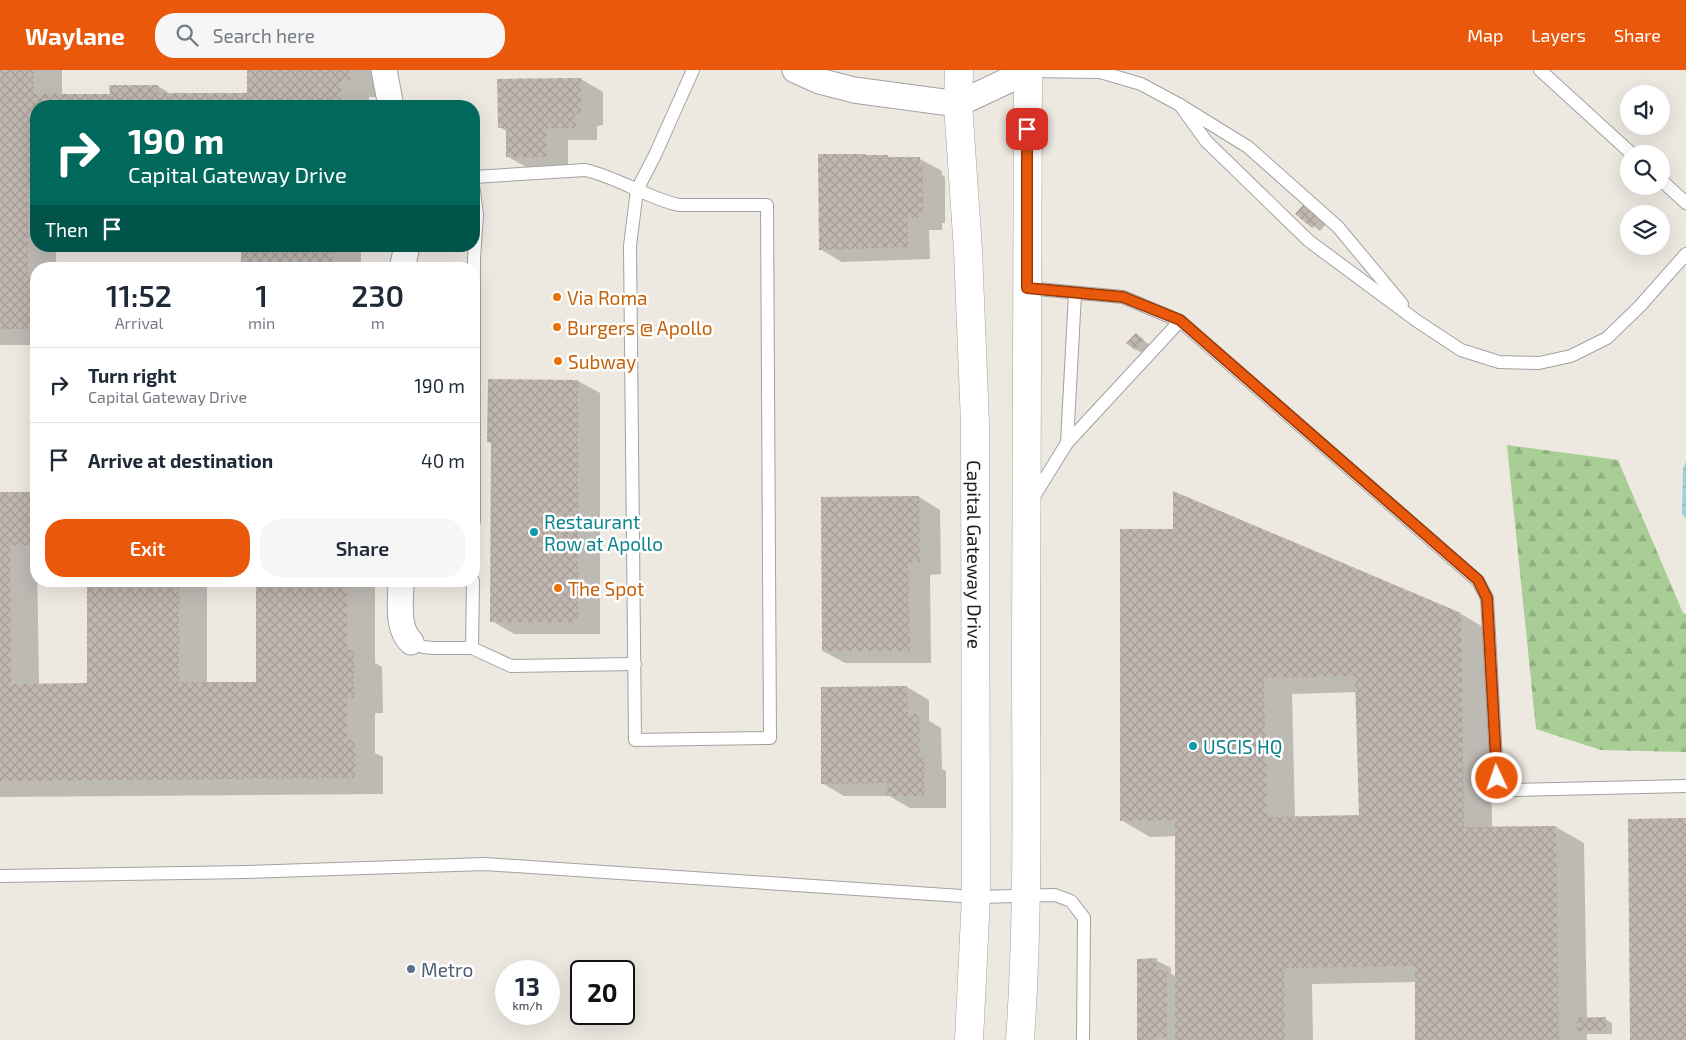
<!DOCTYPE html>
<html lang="en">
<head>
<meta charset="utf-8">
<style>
  :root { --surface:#fff; --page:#f6f6f7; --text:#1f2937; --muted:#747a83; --line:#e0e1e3; --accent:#ea580c }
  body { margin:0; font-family:"Exo 2",sans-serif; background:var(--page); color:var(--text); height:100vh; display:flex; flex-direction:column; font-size:19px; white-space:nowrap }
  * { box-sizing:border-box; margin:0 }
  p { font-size:16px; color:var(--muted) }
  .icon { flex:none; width:28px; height:28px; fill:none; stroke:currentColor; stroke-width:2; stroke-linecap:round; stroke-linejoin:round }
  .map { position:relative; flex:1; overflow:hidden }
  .drawer { position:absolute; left:30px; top:192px; width:450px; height:325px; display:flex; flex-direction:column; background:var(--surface); border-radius:20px; box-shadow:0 5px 20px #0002 }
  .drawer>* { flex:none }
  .top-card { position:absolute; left:30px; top:30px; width:450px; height:152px; border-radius:20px; box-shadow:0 5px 20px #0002; background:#00695c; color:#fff; overflow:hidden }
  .controls { position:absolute; left:1620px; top:15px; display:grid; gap:10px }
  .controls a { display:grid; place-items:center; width:50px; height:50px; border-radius:50%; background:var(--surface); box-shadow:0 5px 20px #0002; font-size:25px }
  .speed { position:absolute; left:495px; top:890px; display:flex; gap:10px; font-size:25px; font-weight:700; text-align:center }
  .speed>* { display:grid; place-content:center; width:65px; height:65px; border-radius:50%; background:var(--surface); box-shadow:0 5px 20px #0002; line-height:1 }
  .speed small { font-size:12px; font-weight:400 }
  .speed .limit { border:2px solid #111; border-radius:8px; background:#fff; color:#111 }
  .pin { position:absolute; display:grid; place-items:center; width:42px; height:42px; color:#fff; margin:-21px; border-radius:10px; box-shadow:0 2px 8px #0006 }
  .me { position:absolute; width:55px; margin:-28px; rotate:357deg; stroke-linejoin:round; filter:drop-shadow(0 0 4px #0008) }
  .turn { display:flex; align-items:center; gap:18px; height:105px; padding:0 15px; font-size:22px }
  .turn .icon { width:65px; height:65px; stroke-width:2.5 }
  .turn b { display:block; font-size:35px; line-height:42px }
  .then { display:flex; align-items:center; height:48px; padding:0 15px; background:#0003; gap:10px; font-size:19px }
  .eta { display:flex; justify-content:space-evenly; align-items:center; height:85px; text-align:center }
  .eta b { font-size:30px; font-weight:600; line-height:35px }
  .primary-button { display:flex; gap:10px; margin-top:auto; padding:10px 15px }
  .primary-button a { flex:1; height:58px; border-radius:20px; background:var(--accent); color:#fff; font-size:20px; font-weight:600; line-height:58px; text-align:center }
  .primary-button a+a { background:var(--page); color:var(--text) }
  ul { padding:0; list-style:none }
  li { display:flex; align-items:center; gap:15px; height:75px; padding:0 15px; border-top:1px solid var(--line) }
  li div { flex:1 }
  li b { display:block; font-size:19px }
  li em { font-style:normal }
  header { display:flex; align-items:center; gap:30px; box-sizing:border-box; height:70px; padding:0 25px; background:var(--accent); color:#fff }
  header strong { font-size:24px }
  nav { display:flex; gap:28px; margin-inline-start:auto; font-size:18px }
  .search { width:350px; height:45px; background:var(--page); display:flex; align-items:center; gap:12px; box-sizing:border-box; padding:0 18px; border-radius:20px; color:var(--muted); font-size:19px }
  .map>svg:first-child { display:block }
  .forest { fill:url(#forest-firs) }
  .water { fill:url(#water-ripples) }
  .shadow { fill:#0003; fill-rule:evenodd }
  .building { fill:url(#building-cross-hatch); fill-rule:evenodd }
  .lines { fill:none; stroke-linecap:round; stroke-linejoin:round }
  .service-casing { stroke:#a2a2a2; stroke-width:14 }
  .minor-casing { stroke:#a2a2a2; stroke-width:27 }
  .tertiary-casing { stroke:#a2a2a2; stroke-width:29 }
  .service { stroke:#fff; stroke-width:12 }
  .minor { stroke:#fff; stroke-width:25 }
  .tertiary { stroke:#fff; stroke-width:28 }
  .route-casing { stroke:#983908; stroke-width:12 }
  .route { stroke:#ea580c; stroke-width:9 }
  .food-dot { fill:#e8710a; stroke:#fff; stroke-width:2 }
  .culture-dot { fill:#0f9aa8; stroke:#fff; stroke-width:2 }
  .service-dot { fill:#5c6f8a; stroke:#fff; stroke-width:2 }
  .labels { text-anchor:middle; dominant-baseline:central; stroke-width:5; stroke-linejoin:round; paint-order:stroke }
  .food-label { font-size:19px; fill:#c56008; stroke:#fff; text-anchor:start }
  .culture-label { font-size:19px; fill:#0d838f; stroke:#fff; text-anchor:start }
  .street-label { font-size:19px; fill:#1b1b1b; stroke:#fff }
  .service-label { font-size:19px; fill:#4e5e75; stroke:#fff; text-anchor:start }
</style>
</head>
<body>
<header>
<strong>Waylane</strong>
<div class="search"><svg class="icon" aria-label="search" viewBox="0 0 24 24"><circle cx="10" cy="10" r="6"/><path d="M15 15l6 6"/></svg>Search here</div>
<nav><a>Map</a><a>Layers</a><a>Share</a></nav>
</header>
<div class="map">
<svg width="1686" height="970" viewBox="0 0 1686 970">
  <defs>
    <pattern id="forest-firs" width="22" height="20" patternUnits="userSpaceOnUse" patternTransform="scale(1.25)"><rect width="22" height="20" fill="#a8cd95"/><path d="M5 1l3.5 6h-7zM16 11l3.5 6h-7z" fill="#90af80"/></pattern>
    <pattern id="water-ripples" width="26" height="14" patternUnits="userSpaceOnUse" patternTransform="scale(1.25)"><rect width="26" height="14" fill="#a0d1db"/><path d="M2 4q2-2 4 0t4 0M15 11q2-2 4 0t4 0" fill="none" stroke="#89b3bb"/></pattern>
    <pattern id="building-cross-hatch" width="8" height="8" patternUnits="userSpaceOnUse" patternTransform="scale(1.25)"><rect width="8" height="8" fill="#c1b7b0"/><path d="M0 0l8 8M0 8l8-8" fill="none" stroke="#a59d97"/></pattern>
  </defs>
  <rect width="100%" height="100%" fill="#ede8e0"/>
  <!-- forest -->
  <path class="forest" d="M1507,375L1618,390L1683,543L1686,544V682L1601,680L1536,659Z"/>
  <!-- water -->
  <path class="water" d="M1686,391V449L1682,444L1683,399Z"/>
  <!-- shadow -->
  <g class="shadow">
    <path d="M0,0H62V25H111L158,16L172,25L248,24L249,0H378V27H369V36H36V176H56V199H36V275H0Z"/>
    <path d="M581,9L603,22V55L597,56V70H568V99H530L508,87V62L499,57Z"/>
    <path d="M867,86H887L892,89H920L942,101V105L945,107V153H942V160H929L930,189L842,192L820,179Z"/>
    <path d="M1303,137L1326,154L1320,161L1297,144Z"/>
    <rect x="242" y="176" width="119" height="23"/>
    <path d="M1136,265L1150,275L1142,283L1135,279Z"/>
    <path d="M578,311L600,323V564H514L492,551V374L489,372Z"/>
    <path d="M0,423H36L39,615H89L88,511H207V613H257V511H375V593L382,597L383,643H375V683L383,687V724L0,727Z"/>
    <path d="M919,427L940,440L941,504L930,505L931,593H845L823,581Z"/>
    <path d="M1121,460L1461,544L1490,561L1492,758L1556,757L1584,773L1587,949H1605L1612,953V964H1587V970H1417L1416,912L1312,914L1313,970H1139L1156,890L1171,898V904L1177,907V766L1150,767L1121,750ZM1357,622L1360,746L1295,748L1292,624Z"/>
    <path d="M907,617L929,630V651L941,658L942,699L946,701V738H910L889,726H844L822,713Z"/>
  </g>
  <!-- building -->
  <g class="building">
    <path d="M0,0H34V24H110L109,15H158L159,23H247V0H350V11H341V36H36V116H28V207H36V259H0Z"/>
    <path d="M581,8V43L575,44L576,58H546V87H506V58H498L497,9Z"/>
    <path d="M818,84H865V85H888V87H920V93H923V141H921V148H908V177L819,180Z"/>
    <path d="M1303,135L1320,149L1312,158L1295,144Z"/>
    <rect x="241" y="176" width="92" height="23"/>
    <path d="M1136,263L1144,270L1135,280L1126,273Z"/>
    <path d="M488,309L578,310V552H490L491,372H487Z"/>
    <path d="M1173,421L1461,543L1464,757L1556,756L1559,970H1415V896L1284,898L1285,970H1175V750L1120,751V459H1173ZM1355,606L1359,745L1267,747L1264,608Z"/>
    <path d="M0,422H36V475H10L11,614L87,613V511H179V612H256V511H347V580H354V628H347V669L355,670V708L0,711Z"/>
    <path d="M919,426L920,492L908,493L910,581H822L821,427Z"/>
    <path d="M907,616L908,644H919L920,687H924V726H887V713L821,714V617Z"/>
    <path d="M1686,748V970H1630L1628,749Z"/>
    <path d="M1157,888V900H1167V967H1157V970H1137V889Z"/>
    <path d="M1606,947V961H1577V948Z"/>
  </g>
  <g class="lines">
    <!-- service casing -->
    <g class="service-casing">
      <g id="service">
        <path d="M1540,0L1632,84"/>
        <path d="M1028,1L1100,2L1141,14L1180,35L1248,77L1338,157L1402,234"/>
        <path d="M1180,35L1206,71L1309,171L1417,251L1461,280L1499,292L1539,293L1571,286L1607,268L1640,236L1686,184"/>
        <path d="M474,107L585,100C618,107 646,128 679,135H767L770,668L635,670L630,176L637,120L655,85L693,0"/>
        <path d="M1661,110L1686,133"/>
        <path d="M474,121L477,145L474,188V451"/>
        <path d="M1027,218L1123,227L1180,251"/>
        <path d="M1067,373L1075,224"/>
        <path d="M1031,431L1067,373L1180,251L1478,511L1487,528L1497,708L1516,720L1686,716"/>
        <path d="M411,572L423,577L433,578H472L511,596L635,594"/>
        <path d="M472,578L473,511"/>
        <path d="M0,806L246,802L485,794L976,827L1055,825L1071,831L1084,848L1083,970"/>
      </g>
    </g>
    <!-- minor casing -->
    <g class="minor-casing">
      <g id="minor">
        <path d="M384,0L391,36"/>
        <path d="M795,0L819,11L854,20L958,34L1028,1"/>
        <path d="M402,199L407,176"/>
        <path d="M401,511C401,531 396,557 411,572"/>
      </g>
    </g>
    <!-- tertiary casing -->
    <g class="tertiary-casing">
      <g id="tertiary">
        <path id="s1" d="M959,0L958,34L968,180L975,354L976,827L969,970"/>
        <path d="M1020,970C1029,842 1026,713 1026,585C1026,390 1026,195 1028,0"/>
      </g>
    </g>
    <!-- service -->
    <use href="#service" class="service"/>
    <!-- minor -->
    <use href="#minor" class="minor"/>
    <!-- tertiary -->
    <use href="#tertiary" class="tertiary"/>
  </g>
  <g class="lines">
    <!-- route casing -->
    <g class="route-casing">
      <path id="route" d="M1027,59V218L1123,227L1180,250L1478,510L1487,528L1497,708"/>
    </g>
    <!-- route -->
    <use href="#route" class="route"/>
  </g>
  <!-- markers -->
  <g class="food-dot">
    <circle cx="557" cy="227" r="5"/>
    <circle cx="557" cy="257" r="5"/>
    <circle cx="558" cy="291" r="5"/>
    <circle cx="558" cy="518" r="5"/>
  </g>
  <g class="culture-dot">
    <circle cx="534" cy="462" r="5"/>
    <circle cx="1193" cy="676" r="5"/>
  </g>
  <circle class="service-dot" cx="411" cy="899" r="5"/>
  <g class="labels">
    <!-- food labels -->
    <g class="food-label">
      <text x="567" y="227">Via Roma</text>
      <text x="567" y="257">Burgers @ Apollo</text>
      <text x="568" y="291">Subway</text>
      <text x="568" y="518">The Spot</text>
    </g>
    <!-- culture labels -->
    <g class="culture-label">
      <text x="544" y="451">Restaurant<tspan x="544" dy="22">Row at Apollo</tspan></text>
      <text x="1203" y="676">USCIS HQ</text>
    </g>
    <!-- street labels -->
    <g class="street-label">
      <text stroke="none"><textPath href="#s1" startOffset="485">Capital Gateway Drive</textPath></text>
    </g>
    <!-- service labels -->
    <g class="service-label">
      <text x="421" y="899">Metro</text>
    </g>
  </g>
</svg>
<div class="controls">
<a><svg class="icon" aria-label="sound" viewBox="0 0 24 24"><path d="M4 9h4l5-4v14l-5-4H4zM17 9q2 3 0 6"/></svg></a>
<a><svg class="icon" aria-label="search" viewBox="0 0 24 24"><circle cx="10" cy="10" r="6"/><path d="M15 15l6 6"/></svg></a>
<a><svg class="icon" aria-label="layers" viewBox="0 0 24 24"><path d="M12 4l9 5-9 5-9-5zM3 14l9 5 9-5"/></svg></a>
</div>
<div class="speed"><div>13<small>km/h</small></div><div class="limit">20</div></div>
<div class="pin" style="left:1027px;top:59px;background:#d93025"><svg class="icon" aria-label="arrive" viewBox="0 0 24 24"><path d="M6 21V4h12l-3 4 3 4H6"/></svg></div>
<svg class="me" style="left:1497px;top:708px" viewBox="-20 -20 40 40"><circle r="17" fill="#ea580c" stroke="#fff" stroke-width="3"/><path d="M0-11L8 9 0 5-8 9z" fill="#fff"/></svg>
<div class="top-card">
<div class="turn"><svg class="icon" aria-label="right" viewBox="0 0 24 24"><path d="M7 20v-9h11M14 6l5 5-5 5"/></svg><div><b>190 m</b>Capital Gateway Drive</div></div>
<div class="then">Then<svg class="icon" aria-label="arrive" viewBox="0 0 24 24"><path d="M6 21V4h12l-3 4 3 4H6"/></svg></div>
</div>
<section class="drawer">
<div class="eta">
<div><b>11:52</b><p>Arrival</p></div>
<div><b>1</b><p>min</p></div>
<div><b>230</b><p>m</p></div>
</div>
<ul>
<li><svg class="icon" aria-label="right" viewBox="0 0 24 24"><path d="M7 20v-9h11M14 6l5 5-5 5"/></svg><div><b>Turn right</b><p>Capital Gateway Drive</p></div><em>190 m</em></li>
<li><svg class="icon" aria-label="arrive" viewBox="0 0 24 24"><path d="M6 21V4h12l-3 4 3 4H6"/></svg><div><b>Arrive at destination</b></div><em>40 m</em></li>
</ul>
<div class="primary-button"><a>Exit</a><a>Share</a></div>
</section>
</div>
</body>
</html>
